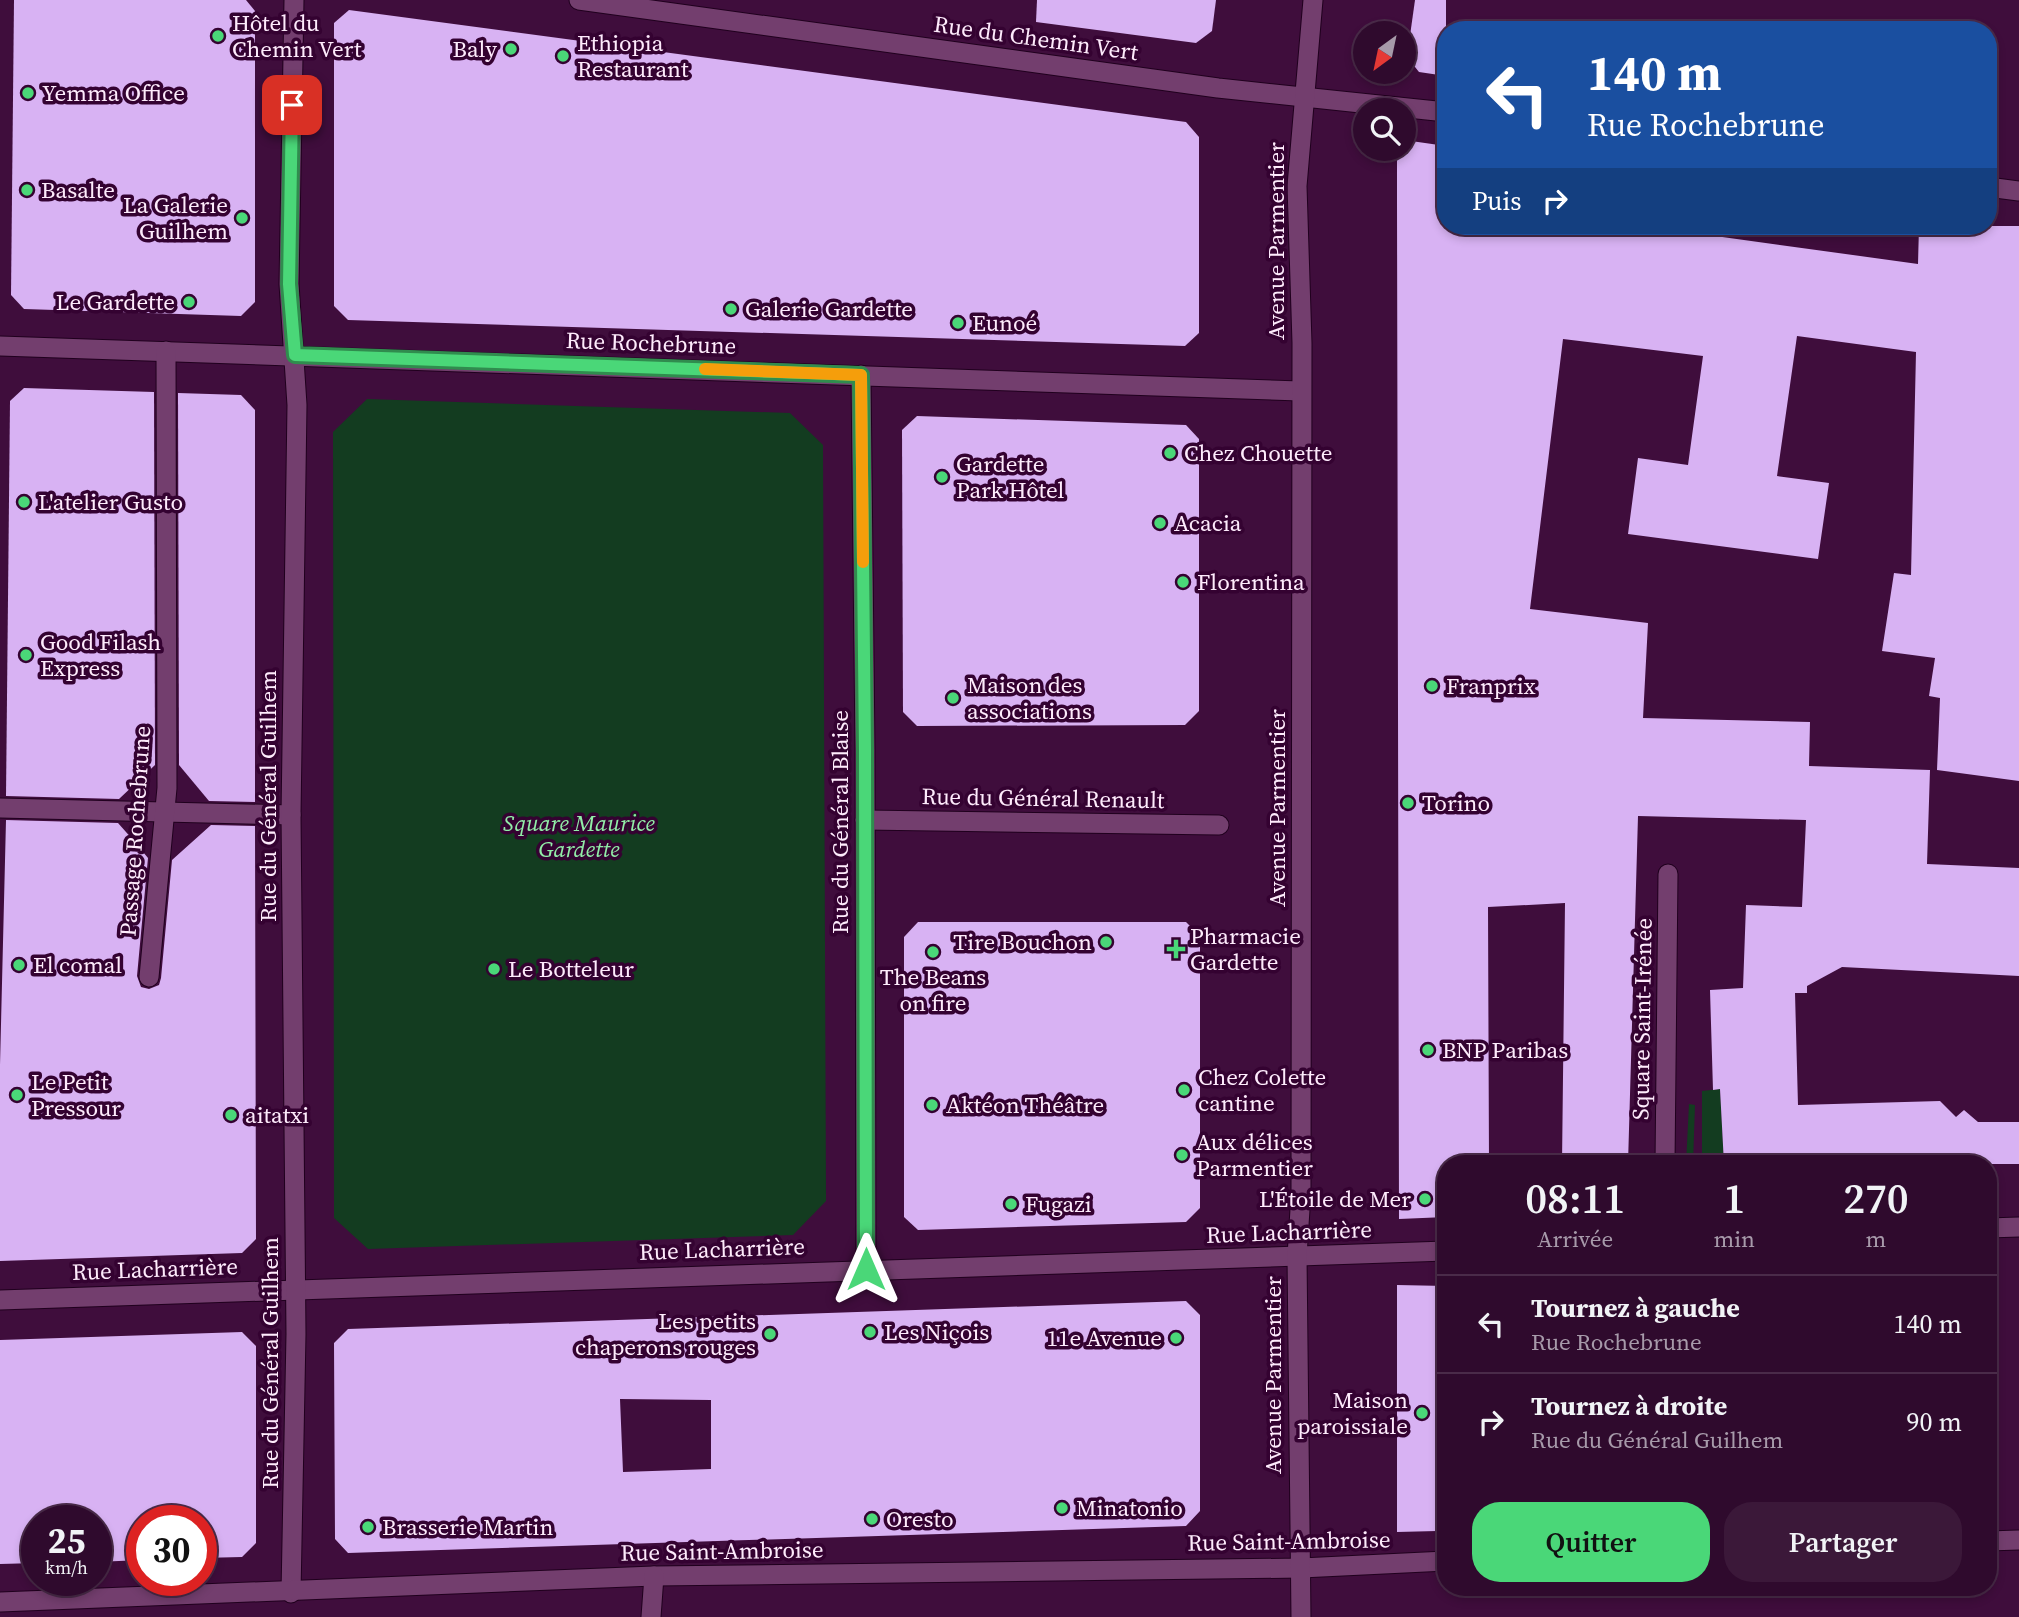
<!DOCTYPE html>
<html lang="fr">
<head>
<meta charset="utf-8">
<style>
  :root { --surface:#2f0a2d; --page:#3b1839; --text:#f1f3f6; --muted:#a79aaa; --line:#4a2b49; --accent:#4ad778 }
  body { margin:0; font-family:"Source Serif 4",serif; background:var(--page); color:var(--text); height:100vh; display:flex; flex-direction:column; font-size:26px; white-space:nowrap }
  * { box-sizing:border-box; margin:0 }
  p { font-size:23px; color:var(--muted) }
  .icon { flex:none; width:38px; height:38px; fill:none; stroke:currentColor; stroke-width:2; stroke-linecap:round; stroke-linejoin:round }
  .map { position:relative; flex:1; overflow:hidden }
  .details { position:absolute; left:1437px; top:1155px; width:560px; height:441px; display:flex; flex-direction:column; background:var(--surface); border-radius:28px; box-shadow:0 4px 10px #0003,0 0 0 2px var(--line) }
  .details>* { flex:none }
  .top-card { position:absolute; left:1437px; top:21px; width:560px; height:214px; border-radius:28px; box-shadow:0 4px 10px #0003,0 0 0 2px var(--line); background:#1a4fa0; color:#fff; overflow:hidden }
  .needle { width:46px; rotate:213deg }
  .controls { position:absolute; left:1353px; top:21px; display:grid; gap:14px }
  .controls a { display:grid; place-items:center; width:63px; height:63px; border-radius:50%; background:var(--surface); box-shadow:0 4px 10px #0003,0 0 0 2px var(--line); font-size:35px }
  .speed { position:absolute; left:21px; top:1505px; display:flex; gap:14px; font-size:35px; font-weight:700; text-align:center }
  .speed>* { display:grid; place-content:center; width:91px; height:91px; border-radius:50%; background:var(--surface); box-shadow:0 4px 10px #0003,0 0 0 2px var(--line); line-height:1 }
  .speed small { font-size:18px; font-weight:400 }
  .speed .limit { border:10px solid #d22; background:#fff; color:#111 }
  .pin { position:absolute; display:grid; place-items:center; width:60px; height:60px; color:#fff; margin:-30px; border-radius:14px; box-shadow:0 4px 10px #0006 }
  .me { position:absolute; width:77px; margin:-38px; rotate:0deg; stroke-linejoin:round; filter:drop-shadow(0 0 5px #0008) }
  .turn { display:flex; align-items:center; gap:24px; height:147px; padding:0 35px; font-size:32px }
  .turn .icon { width:91px; height:91px; stroke-width:2.5 }
  .turn b { display:block; font-size:49px; line-height:60px }
  .then { display:flex; align-items:center; height:66px; padding:0 35px; background:#0003; gap:14px; font-size:26px }
  .eta { display:flex; justify-content:space-evenly; align-items:center; height:119px; text-align:center }
  .eta b { font-size:42px; font-weight:600; line-height:49px }
  .cta { display:flex; gap:14px; margin-top:auto; padding:14px 35px }
  .cta a { flex:1; height:80px; border-radius:28px; background:var(--accent); color:#111; font-size:28px; font-weight:600; line-height:80px; text-align:center }
  .cta a+a { background:var(--page); color:var(--text) }
  ul { padding:0; list-style:none }
  li { display:flex; align-items:center; gap:21px; height:98px; padding:0 35px; border-top:2px solid var(--line) }
  li div { flex:1 }
  li b { display:block; font-size:26px }
  li em { font-style:normal }
  .map>svg:first-child { display:block }
  .green { fill:#133c20 }
  .building { fill:#d8b2f3; fill-rule:evenodd }
  .lines { fill:none; stroke-linecap:round; stroke-linejoin:round }
  .service-casing { stroke:#20001e; stroke-width:21 }
  .pedestrian-casing { stroke:#20001e; stroke-width:21 }
  .minor-casing { stroke:#20001e; stroke-width:21 }
  .tertiary-casing { stroke:#20001e; stroke-width:21 }
  .service { stroke:#733e6e; stroke-width:19 }
  .pedestrian { stroke:#733e6e; stroke-width:19 }
  .minor { stroke:#733e6e; stroke-width:19 }
  .tertiary { stroke:#733e6e; stroke-width:19 }
  .route-casing { stroke:#308c4e; stroke-width:18 }
  .route { stroke:#4ad778; stroke-width:12 }
  .slow { stroke:#f59e0b; stroke-width:12 }
  .poi-dot { fill:#4ad778; stroke:#340231; stroke-width:2.5 }
  .labels { text-anchor:middle; dominant-baseline:central; stroke-width:7; stroke-linejoin:round; paint-order:stroke }
  .poi-label { font-size:23px; fill:#feebfc; stroke:#340231; text-anchor:start }
  .street-label { font-size:23px; fill:#feebfc; stroke:#340231 }
  .park-label { font-size:23px; font-style:italic; fill:#92eea8; stroke:#340231 }
</style>
</head>
<body>
<div class="map">
<svg width="2019" height="1617" viewBox="0 0 2019 1617">
  <rect width="100%" height="100%" fill="#3f0d3c"/>
  <!-- green -->
  <g class="green">
    <path d="M367,399L790,413L823,445L826,1201L793,1235L368,1249L334,1218L333,432Z"/>
    <path d="M1720,1089L1724,1164H1702V1091Z"/>
    <path d="M1689,1104L1695,1105L1693,1164H1686Z"/>
  </g>
  <!-- building -->
  <g class="building">
    <path d="M14,0H246L255,11V302L241,316L24,309L11,295Z"/>
    <path d="M1037,0H1216L1212,31L1196,43L1036,22Z"/>
    <path d="M1415,0H1446V76L1419,72L1407,57Z"/>
    <path d="M349,10L1186,122L1199,137V333L1185,346L348,320L334,306V23Z"/>
    <path d="M1404,140L1446,146V226H1643L1918,264L1919,226H2019V781L1937,770L1940,698L1929,696L1935,658L1882,651L1894,573L1911,575L1916,352L1797,336L1777,476L1829,483L1818,559L1628,534L1638,458L1688,465L1703,356L1563,339L1530,609L1648,623L1643,718L1810,722L1809,766L1930,770L1927,864L2019,868V976L1842,967L1807,986V993H1795L1798,1105L1940,1101L1956,1117L1964,1110L1978,1122H2019V1164H1724L1720,1089L1713,1090L1710,990L1743,988L1746,905L1802,907L1806,820L1638,816L1628,1164H1562L1565,903L1488,907L1489,1164H1446V1217L1399,1219L1397,202V149H1404Z"/>
    <path d="M24,388L154,392L155,765L119,799L6,796L10,401Z"/>
    <path d="M178,393L241,395L255,410V802L209,801L179,765Z"/>
    <path d="M917,416L1186,425L1199,439V711L1185,725L917,726L903,712L902,430Z"/>
    <path d="M6,820L118,823L134,841L148,858L137,976L141,987L149,989L159,985L161,978L172,860L211,825L255,826L256,1239L242,1253L0,1261V1065Z"/>
    <path d="M918,922H1186L1200,936V1208L1186,1222L918,1230L904,1217V937Z"/>
    <path d="M1397,1285L1446,1286V1529L1437,1531L1397,1532Z"/>
    <path d="M1186,1301L1200,1315V1511L1186,1526L348,1553L335,1539L334,1343L348,1329ZM620,1399L711,1400V1469L623,1472Z"/>
    <path d="M242,1332L256,1346V1543L242,1557L201,1558V1521H142V1560L96,1562V1521H37V1563L0,1564V1340Z"/>
  </g>
  <g class="lines">
    <!-- service casing -->
    <g class="service-casing">
      <path id="service" d="M1665,1164L1668,874"/>
    </g>
    <!-- pedestrian casing -->
    <g class="pedestrian-casing">
      <path id="pedestrian" d="M865,820L1219,825"/>
    </g>
    <!-- minor casing -->
    <g class="minor-casing">
      <g id="minor">
        <path d="M579,0L1218,88L1446,112"/>
        <path d="M1988,187L2019,191"/>
        <path d="M0,346L1300,391"/>
        <path d="M861,375L865,749L866,1269"/>
        <path d="M0,808L291,815"/>
        <path d="M149,977L167,788L166,351"/>
        <path d="M1988,1228L2019,1227"/>
        <path d="M0,1300L1446,1251"/>
        <path d="M1988,1541L2019,1540"/>
        <path d="M291,1593L296,1334L291,815L297,405L289,284L294,0"/>
        <path d="M0,1602L654,1576L1301,1568L1446,1561"/>
        <path d="M651,1617L654,1576"/>
      </g>
    </g>
    <!-- tertiary casing -->
    <g class="tertiary-casing">
      <path id="tertiary" d="M1301,1617L1297,1256L1301,1194L1302,343L1297,186L1313,0"/>
    </g>
    <!-- service -->
    <use href="#service" class="service"/>
    <!-- pedestrian -->
    <use href="#pedestrian" class="pedestrian"/>
    <!-- minor -->
    <use href="#minor" class="minor"/>
    <!-- tertiary -->
    <use href="#tertiary" class="tertiary"/>
  </g>
  <g class="lines">
    <!-- route casing -->
    <g class="route-casing">
      <path id="route" d="M292,105L289,284L295,355L861,375L865,750L866,1269"/>
    </g>
    <!-- route -->
    <use href="#route" class="route"/>
    <!-- slow -->
    <path class="slow" d="M705,369L861,375L863,562"/>
  </g>
  <!-- markers -->
  <g class="poi-dot">
    <circle cx="218" cy="36" r="7"/>
    <circle cx="511" cy="49" r="7"/>
    <circle cx="563" cy="56" r="7"/>
    <circle cx="28" cy="93" r="7"/>
    <circle cx="27" cy="190" r="7"/>
    <circle cx="242" cy="218" r="7"/>
    <circle cx="189" cy="302" r="7"/>
    <circle cx="731" cy="309" r="7"/>
    <circle cx="958" cy="323" r="7"/>
    <circle cx="1170" cy="453" r="7"/>
    <circle cx="942" cy="477" r="7"/>
    <circle cx="24" cy="502" r="7"/>
    <circle cx="1160" cy="523" r="7"/>
    <circle cx="1183" cy="582" r="7"/>
    <circle cx="26" cy="655" r="7"/>
    <circle cx="1432" cy="686" r="7"/>
    <circle cx="953" cy="698" r="7"/>
    <circle cx="1408" cy="803" r="7"/>
    <circle cx="1106" cy="942" r="7"/>
    <path d="M1172.5 938.5h7v7h7v7h-7v7h-7v-7h-7v-7h7z"/>
    <circle cx="933" cy="952" r="7"/>
    <circle cx="19" cy="965" r="7"/>
    <circle cx="494" cy="969" r="7"/>
    <circle cx="1428" cy="1050" r="7"/>
    <circle cx="1184" cy="1090" r="7"/>
    <circle cx="17" cy="1095" r="7"/>
    <circle cx="932" cy="1105" r="7"/>
    <circle cx="231" cy="1115" r="7"/>
    <circle cx="1182" cy="1155" r="7"/>
    <circle cx="1425" cy="1199" r="7"/>
    <circle cx="1011" cy="1204" r="7"/>
    <circle cx="870" cy="1332" r="7"/>
    <circle cx="770" cy="1334" r="7"/>
    <circle cx="1176" cy="1338" r="7"/>
    <circle cx="1422" cy="1413" r="7"/>
    <circle cx="1062" cy="1508" r="7"/>
    <circle cx="872" cy="1519" r="7"/>
    <circle cx="368" cy="1527" r="7"/>
  </g>
  <g class="labels">
    <!-- poi labels -->
    <g class="poi-label">
      <text x="232" y="23">Hôtel du<tspan x="232" dy="26">Chemin Vert</tspan></text>
      <text x="577" y="43">Ethiopia<tspan x="577" dy="26">Restaurant</tspan></text>
      <text x="497" y="49" text-anchor="end">Baly</text>
      <text x="42" y="93">Yemma Office</text>
      <text x="41" y="190">Basalte</text>
      <text x="228" y="205" text-anchor="end">La Galerie<tspan x="228" dy="26">Guilhem</tspan></text>
      <text x="175" y="302" text-anchor="end">Le Gardette</text>
      <text x="745" y="309">Galerie Gardette</text>
      <text x="972" y="323">Eunoé</text>
      <text x="1184" y="453">Chez Chouette</text>
      <text x="956" y="464">Gardette<tspan x="956" dy="26">Park Hôtel</tspan></text>
      <text x="38" y="502">L'atelier Gusto</text>
      <text x="1174" y="523">Acacia</text>
      <text x="1197" y="582">Florentina</text>
      <text x="40" y="642">Good Filash<tspan x="40" dy="26">Express</tspan></text>
      <text x="967" y="685">Maison des<tspan x="967" dy="26">associations</tspan></text>
      <text x="1446" y="686">Franprix</text>
      <text x="1422" y="803">Torino</text>
      <text x="1190" y="936">Pharmacie<tspan x="1190" dy="26">Gardette</tspan></text>
      <text x="1092" y="942" text-anchor="end">Tire Bouchon</text>
      <text x="33" y="965">El comal</text>
      <text x="508" y="969">Le Botteleur</text>
      <text x="933" y="977" text-anchor="middle">The Beans<tspan x="933" dy="26">on fire</tspan></text>
      <text x="1442" y="1050">BNP Paribas</text>
      <text x="1198" y="1077">Chez Colette<tspan x="1198" dy="26">cantine</tspan></text>
      <text x="31" y="1082">Le Petit<tspan x="31" dy="26">Pressour</tspan></text>
      <text x="946" y="1105">Aktéon Théâtre</text>
      <text x="245" y="1115">aitatxi</text>
      <text x="1196" y="1142">Aux délices<tspan x="1196" dy="26">Parmentier</tspan></text>
      <text x="1411" y="1199" text-anchor="end">L'Étoile de Mer</text>
      <text x="1025" y="1204">Fugazi</text>
      <text x="756" y="1321" text-anchor="end">Les petits<tspan x="756" dy="26">chaperons rouges</tspan></text>
      <text x="884" y="1332">Les Niçois</text>
      <text x="1162" y="1338" text-anchor="end">11e Avenue</text>
      <text x="1408" y="1400" text-anchor="end">Maison<tspan x="1408" dy="26">paroissiale</tspan></text>
      <text x="1076" y="1508">Minatonio</text>
      <text x="886" y="1519">Oresto</text>
      <text x="382" y="1527">Brasserie Martin</text>
    </g>
    <!-- street labels -->
    <g class="street-label">
      <text transform="translate(1036 38) rotate(8)">Rue du Chemin Vert</text>
      <text transform="translate(1276 241) rotate(-90)">Avenue Parmentier</text>
      <text transform="translate(651 343) rotate(2)">Rue Rochebrune</text>
      <text transform="translate(268 796) rotate(-90)">Rue du Général Guilhem</text>
      <text transform="translate(1043 798) rotate(1)">Rue du Général Renault</text>
      <text transform="translate(1277 808) rotate(-90)">Avenue Parmentier</text>
      <text transform="translate(840 822) rotate(-90)">Rue du Général Blaise</text>
      <text transform="translate(135 831) rotate(-86)">Passage Rochebrune</text>
      <text transform="translate(1642 1019) rotate(-89)">Square Saint-Irénée</text>
      <text transform="translate(1289 1232) rotate(-2)">Rue Lacharrière</text>
      <text transform="translate(722 1249) rotate(-2)">Rue Lacharrière</text>
      <text transform="translate(155 1269) rotate(-2)">Rue Lacharrière</text>
      <text transform="translate(270 1363) rotate(-90)">Rue du Général Guilhem</text>
      <text transform="translate(1273 1375) rotate(-90)">Avenue Parmentier</text>
      <text transform="translate(1289 1541) rotate(-1)">Rue Saint-Ambroise</text>
      <text transform="translate(722 1551) rotate(-1)">Rue Saint-Ambroise</text>
    </g>
    <!-- park labels -->
    <g class="park-label">
      <text x="579" y="823">Square Maurice<tspan x="579" dy="26">Gardette</tspan></text>
    </g>
  </g>
</svg>
<div class="controls">
<a><svg class="needle" viewBox="-14 -14 28 28"><path d="M0-13l5 13h-10z" fill="#e53935"/><path d="M0 13l5-13h-10z" fill="#a79aaa"/></svg></a>
<a><svg class="icon" aria-label="search" viewBox="0 0 24 24"><circle cx="10" cy="10" r="6"/><path d="M15 15l6 6"/></svg></a>
</div>
<div class="speed"><div>25<small>km/h</small></div><div class="limit">30</div></div>
<div class="pin" style="left:292px;top:105px;background:#d93025"><svg class="icon" aria-label="arrive" viewBox="0 0 24 24"><path d="M6 21V4h12l-3 4 3 4H6"/></svg></div>
<svg class="me" style="left:866px;top:1269px" viewBox="-20 -20 40 40"><path d="M0-17L14 15 0 8-14 15z" fill="#4ad778" stroke="#fff" stroke-width="4"/></svg>
<div class="top-card">
<div class="turn"><svg class="icon" aria-label="left" viewBox="0 0 24 24"><path d="M17 20v-9H6M10 6l-5 5 5 5"/></svg><div><b>140 m</b>Rue Rochebrune</div></div>
<div class="then">Puis<svg class="icon" aria-label="right" viewBox="0 0 24 24"><path d="M7 20v-9h11M14 6l5 5-5 5"/></svg></div>
</div>
<section class="details">
<div class="eta">
<div><b>08:11</b><p>Arrivée</p></div>
<div><b>1</b><p>min</p></div>
<div><b>270</b><p>m</p></div>
</div>
<ul>
<li><svg class="icon" aria-label="left" viewBox="0 0 24 24"><path d="M17 20v-9H6M10 6l-5 5 5 5"/></svg><div><b>Tournez à gauche</b><p>Rue Rochebrune</p></div><em>140 m</em></li>
<li><svg class="icon" aria-label="right" viewBox="0 0 24 24"><path d="M7 20v-9h11M14 6l5 5-5 5"/></svg><div><b>Tournez à droite</b><p>Rue du Général Guilhem</p></div><em>90 m</em></li>
</ul>
<div class="cta"><a>Quitter</a><a>Partager</a></div>
</section>
</div>
</body>
</html>
